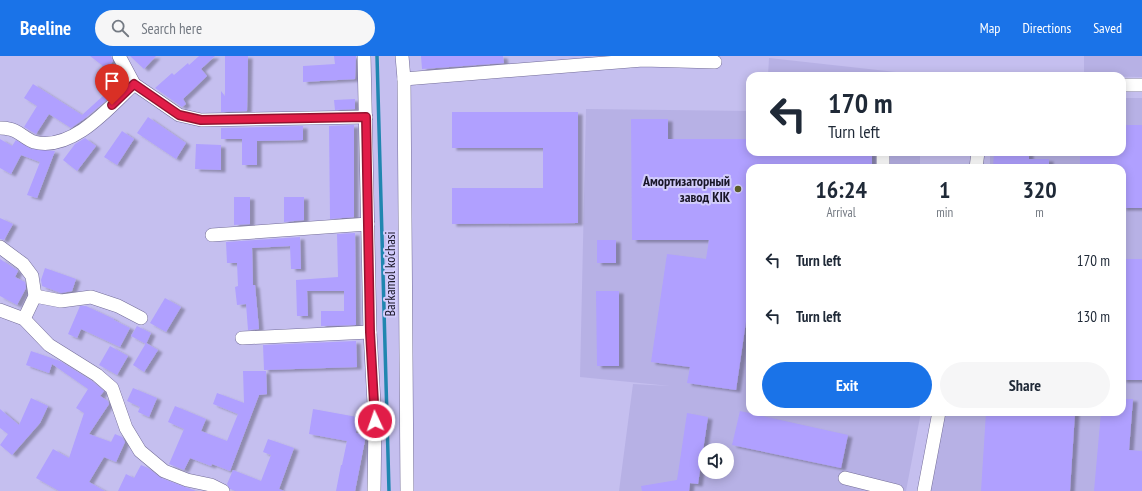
<!DOCTYPE html>
<html lang="en">
<head>
<meta charset="utf-8">
<style>
  :root { --surface:#fff; --page:#f6f6f7; --text:#1f2937; --muted:#747a83; --accent:#1a73e8 }
  body { margin:0; font-family:"PT Sans Narrow",sans-serif; background:var(--page); color:var(--text); height:100vh; display:flex; flex-direction:column; font-size:15px; white-space:nowrap }
  * { box-sizing:border-box; margin:0 }
  p { font-size:13px; color:var(--muted) }
  .icon { flex:none; width:22px; height:22px; fill:none; stroke:currentColor; stroke-width:2; stroke-linecap:round; stroke-linejoin:round }
  .map { position:relative; flex:1; overflow:hidden }
  .details { position:absolute; left:746px; top:108px; width:380px; height:252px; display:flex; flex-direction:column; background:var(--surface); border-radius:12px; box-shadow:0 2px 10px #0003 }
  .details>* { flex:none }
  .banner { position:absolute; left:746px; top:16px; width:380px; height:84px; border-radius:12px; box-shadow:0 2px 10px #0003; background:#fff; color:var(--text); overflow:hidden }
  .fabs { position:absolute; left:698px; top:387px; display:grid; gap:8px }
  .fabs a { display:grid; place-items:center; width:36px; height:36px; border-radius:50%; background:var(--surface); box-shadow:0 2px 10px #0003; font-size:20px }
  .pin { position:absolute; display:grid; place-items:center; width:34px; height:34px; color:#fff; margin:-41px -17px; border-radius:50% 50% 50% 0; rotate:-45deg; box-shadow:0 0 4px #0007 }
  .pin .icon { rotate:45deg }
  .me { position:absolute; width:44px; margin:-22px; rotate:357deg; stroke-linejoin:round; filter:drop-shadow(0 0 3px #0008) }
  .turn { display:flex; align-items:center; gap:14px; height:84px; padding:0 16px; font-size:18px }
  .turn .icon { width:52px; height:52px; stroke-width:2.5 }
  .turn b { display:block; font-size:28px; line-height:34px }
  .eta { display:flex; justify-content:space-evenly; align-items:center; height:68px; text-align:center }
  .eta b { font-size:24px; font-weight:700; line-height:28px }
  .action { display:flex; gap:8px; margin-top:auto; padding:8px 16px }
  .action a { flex:1; height:46px; border-radius:24px; background:var(--accent); color:#fff; font-size:16px; font-weight:700; line-height:46px; text-align:center }
  .action a+a { background:var(--page); color:var(--text) }
  ul { padding:0; list-style:none }
  li { display:flex; align-items:center; gap:12px; height:56px; padding:0 16px }
  li div { flex:1 }
  li b { display:block; font-size:15px }
  li em { font-style:normal }
  header { display:flex; align-items:center; gap:24px; box-sizing:border-box; height:56px; padding:0 20px; background:var(--accent); color:#fff }
  header strong { font-size:19px }
  nav { display:flex; gap:22px; margin-inline-start:auto; font-size:14px }
  .search { width:280px; height:36px; background:var(--page); display:flex; align-items:center; gap:10px; box-sizing:border-box; padding:0 14px; border-radius:22px; color:var(--muted); font-size:15px }
  .map>svg:first-child { display:block }
  .built { fill:#b7b1e5; fill-rule:evenodd }
  .lines { fill:none; stroke-linecap:round; stroke-linejoin:round }
  .stream { stroke:#2086b0; stroke-width:3.5 }
  .building { fill:#b0a0ff; filter:url(#shadow) }
  .minor-casing { stroke:#736d98; stroke-width:14 }
  .minor { stroke:#fff; stroke-width:13 }
  .route-casing { stroke:#92132f; stroke-width:10 }
  .route { stroke:#e11d48; stroke-width:7 }
  .poi-dot { fill:#5a5c29; stroke:#d2ccfc; stroke-width:1.5 }
  .labels { text-anchor:middle; dominant-baseline:central; stroke-width:4; stroke-linejoin:round; paint-order:stroke }
  .poi-label { font-size:14px; font-weight:bold; fill:#191627; stroke:#d2ccfc; text-anchor:end }
  .street-label { font-size:14px; fill:#191627; stroke:#d2ccfc }
</style>
</head>
<body>
<header>
<strong>Beeline</strong>
<div class="search"><svg class="icon" aria-label="search" viewBox="0 0 24 24"><circle cx="10" cy="10" r="6"/><path d="M15 15l6 6"/></svg>Search here</div>
<nav><a>Map</a><a>Directions</a><a>Saved</a></nav>
</header>
<div class="map">
<svg width="1142" height="435" viewBox="0 0 1142 435">
  <defs>
    <filter id="shadow"><feDropShadow dx="4.5" dy="2.5" stdDeviation="1" flood-color="#0004"/></filter>
  </defs>
  <rect width="100%" height="100%" fill="#c5bfef"/>
  <!-- built -->
  <g class="built">
    <path d="M1084,0H1142V21L1084,20Z"/>
    <path d="M769,2L923,19V20H768Z"/>
    <path d="M1122,42H1142V435H929L945,356H1122V112H990V96H1122Z"/>
    <path d="M586,53L750,55V96H920V112H750V356H921L906,435H619L633,328L670,330L580,321ZM705,394H727V416H705Z"/>
  </g>
  <g class="lines">
    <!-- stream -->
    <path class="stream" d="M377,0L389,435"/>
  </g>
  <!-- building -->
  <g class="building">
    <path d="M90,0H111L113,5L107,13Z"/>
    <path d="M130,0H156L144,13Z"/>
    <path d="M199,0H215L201,13L207,20L183,43L186,48L182,51L155,32L172,17L174,19L188,7L189,9Z"/>
    <path d="M225,0H248L247,55L221,56V35L225,40Z"/>
    <path d="M334,0H356L355,23L303,26V10L335,8Z"/>
    <path d="M421,0H503L504,7L422,13Z"/>
    <path d="M33,28L82,59L104,39L108,43L84,63L71,72L49,58L36,78L24,71L37,50L24,42Z"/>
    <path d="M355,43V53L335,54L334,44Z"/>
    <path d="M452,56H578V167L452,168V132H543V92H452Z"/>
    <path d="M148,61L186,87L176,103L137,77Z"/>
    <path d="M631,63H668V83H750V96H872V112H750V238L736,334L687,327L690,311L651,306L667,198L706,203L709,184H632Z"/>
    <path d="M354,69V161L330,163L329,70Z"/>
    <path d="M1122,69H1142V152H1122V112H1080V96H1122Z"/>
    <path d="M303,70V84L257,85V109H242V83H221V72Z"/>
    <path d="M122,75L134,83L117,109L104,101Z"/>
    <path d="M85,82L96,90L77,115L63,104L75,88Z"/>
    <path d="M0,83L12,90L16,84L31,93L55,95L37,142L27,139L40,106L21,99L11,118L0,112Z"/>
    <path d="M196,88L221,89V114L195,113Z"/>
    <path d="M994,96H1029V103H1049V112H993Z"/>
    <path d="M234,141H250V168L234,169Z"/>
    <path d="M284,141H304V164L284,166Z"/>
    <path d="M0,162L13,168L4,184L0,183Z"/>
    <path d="M355,177L356,269L321,270V255H344V235H307L308,260H297L296,224L338,221L337,178Z"/>
    <path d="M300,181L301,213H291L290,190L252,192L253,229H255L259,273L248,274L246,248L237,249L235,231L238,230L237,207H227L226,186Z"/>
    <rect x="597" y="184" width="19" height="23"/>
    <path d="M0,203L17,214L18,215L15,221L25,226L26,232L17,249L0,240Z"/>
    <rect x="1122" y="203" width="20" height="121"/>
    <path d="M45,212L76,223L72,235L61,237L42,230L41,224Z"/>
    <path d="M596,235H619V310H597Z"/>
    <path d="M165,242L181,251L166,276L150,267Z"/>
    <path d="M80,250H86L114,263V264L130,272L120,291L81,273L77,282L68,278Z"/>
    <path d="M137,270L151,277L146,288L131,280Z"/>
    <path d="M356,285L357,311L264,314L263,289Z"/>
    <path d="M146,287L158,294L144,316L133,309Z"/>
    <path d="M110,290L128,300L117,319L99,309Z"/>
    <path d="M31,295L60,305L92,325L104,335L100,340L108,345L109,348L89,378L111,386L115,378L122,381L125,386L116,406L104,401L89,426L105,435H59L36,422L53,393L69,402L84,357L76,352L88,333L52,308L49,317L26,309Z"/>
    <path d="M243,315H266L267,338L259,339L230,415L212,408L211,410L190,402L184,414L169,408L184,373L168,366L175,350L206,363L201,375L227,385L238,358L213,348L217,337L244,347Z"/>
    <path d="M133,332L157,342L149,361L138,356L140,351L127,345Z"/>
    <path d="M31,342L48,350L40,367L12,399L0,389L8,378L0,372V353L19,369Z"/>
    <path d="M1122,343H1133L1129,394L1142,395V435H1094L1101,356H1122Z"/>
    <path d="M313,353L357,361L356,377L366,379L355,435H336L341,409H342L347,385L309,378Z"/>
    <path d="M740,355L848,379L841,412L732,389Z"/>
    <path d="M986,356H1075L1070,435H981Z"/>
    <path d="M687,357L708,361L698,428L690,427L689,435H642L641,430L677,424Z"/>
    <path d="M268,383L294,392L279,433L284,435H236L230,433L227,428L233,414L261,425L271,399L263,396Z"/>
    <path d="M141,409L148,412L161,422L196,435H118L126,418L134,422Z"/>
  </g>
  <g class="lines">
    <!-- minor casing -->
    <g class="minor-casing">
      <g id="minor">
        <path d="M119,0L134,28L179,59L201,64L366,61"/>
        <path d="M364,0L370,276L375,365L374,435"/>
        <path d="M402,0L404,23L407,435"/>
        <path d="M404,23L643,4L715,6"/>
        <path d="M1122,29H1142"/>
        <path d="M0,72C3,72 6,72 9,73C18,74 25,83 34,86C72,96 109,52 134,28"/>
        <path d="M883,112V96"/>
        <path d="M976,112L978,96"/>
        <path d="M212,179L368,168"/>
        <path d="M0,191L23,208L32,220L35,240L24,263"/>
        <path d="M35,240L61,245L91,241L118,250L141,262"/>
        <path d="M0,254L24,263L49,289L97,319L112,332L126,372L140,395L164,415L187,424L211,429L223,435"/>
        <path d="M242,282L370,276"/>
        <path d="M845,422L897,435"/>
        <path d="M924,435L939,356"/>
      </g>
    </g>
    <!-- minor -->
    <use href="#minor" class="minor"/>
  </g>
  <g class="lines">
    <!-- route casing -->
    <g class="route-casing">
      <path id="route" d="M112,49L134,28L179,59L201,64L366,61L370,276L375,365"/>
    </g>
    <!-- route -->
    <use href="#route" class="route"/>
  </g>
  <!-- markers -->
  <circle class="poi-dot" cx="738" cy="133" r="4"/>
  <g class="labels">
    <!-- poi labels -->
    <g class="poi-label">
      <text x="730" y="125">Амортизаторный<tspan x="730" dy="16">завод KIK</tspan></text>
    </g>
    <!-- street labels -->
    <g class="street-label">
      <text transform="translate(390 218) rotate(-90)">Barkamol ko'chasi</text>
    </g>
  </g>
</svg>
<div class="fabs">
<a><svg class="icon" aria-label="sound" viewBox="0 0 24 24"><path d="M4 9h4l5-4v14l-5-4H4zM17 9q2 3 0 6"/></svg></a>
</div>
<div class="pin" style="left:112px;top:49px;background:#d93025"><svg class="icon" aria-label="arrive" viewBox="0 0 24 24"><path d="M6 21V4h12l-3 4 3 4H6"/></svg></div>
<svg class="me" style="left:375px;top:365px" viewBox="-20 -20 40 40"><circle r="17" fill="#e11d48" stroke="#fff" stroke-width="3"/><path d="M0-11L8 9 0 5-8 9z" fill="#fff"/></svg>
<div class="banner">
<div class="turn"><svg class="icon" aria-label="left" viewBox="0 0 24 24"><path d="M17 20v-9H6M10 6l-5 5 5 5"/></svg><div><b>170 m</b>Turn left</div></div>
</div>
<section class="details">
<div class="eta">
<div><b>16:24</b><p>Arrival</p></div>
<div><b>1</b><p>min</p></div>
<div><b>320</b><p>m</p></div>
</div>
<ul>
<li><svg class="icon" aria-label="left" viewBox="0 0 24 24"><path d="M17 20v-9H6M10 6l-5 5 5 5"/></svg><div><b>Turn left</b></div><em>170 m</em></li>
<li><svg class="icon" aria-label="left" viewBox="0 0 24 24"><path d="M17 20v-9H6M10 6l-5 5 5 5"/></svg><div><b>Turn left</b></div><em>130 m</em></li>
</ul>
<div class="action"><a>Exit</a><a>Share</a></div>
</section>
</div>
</body>
</html>
